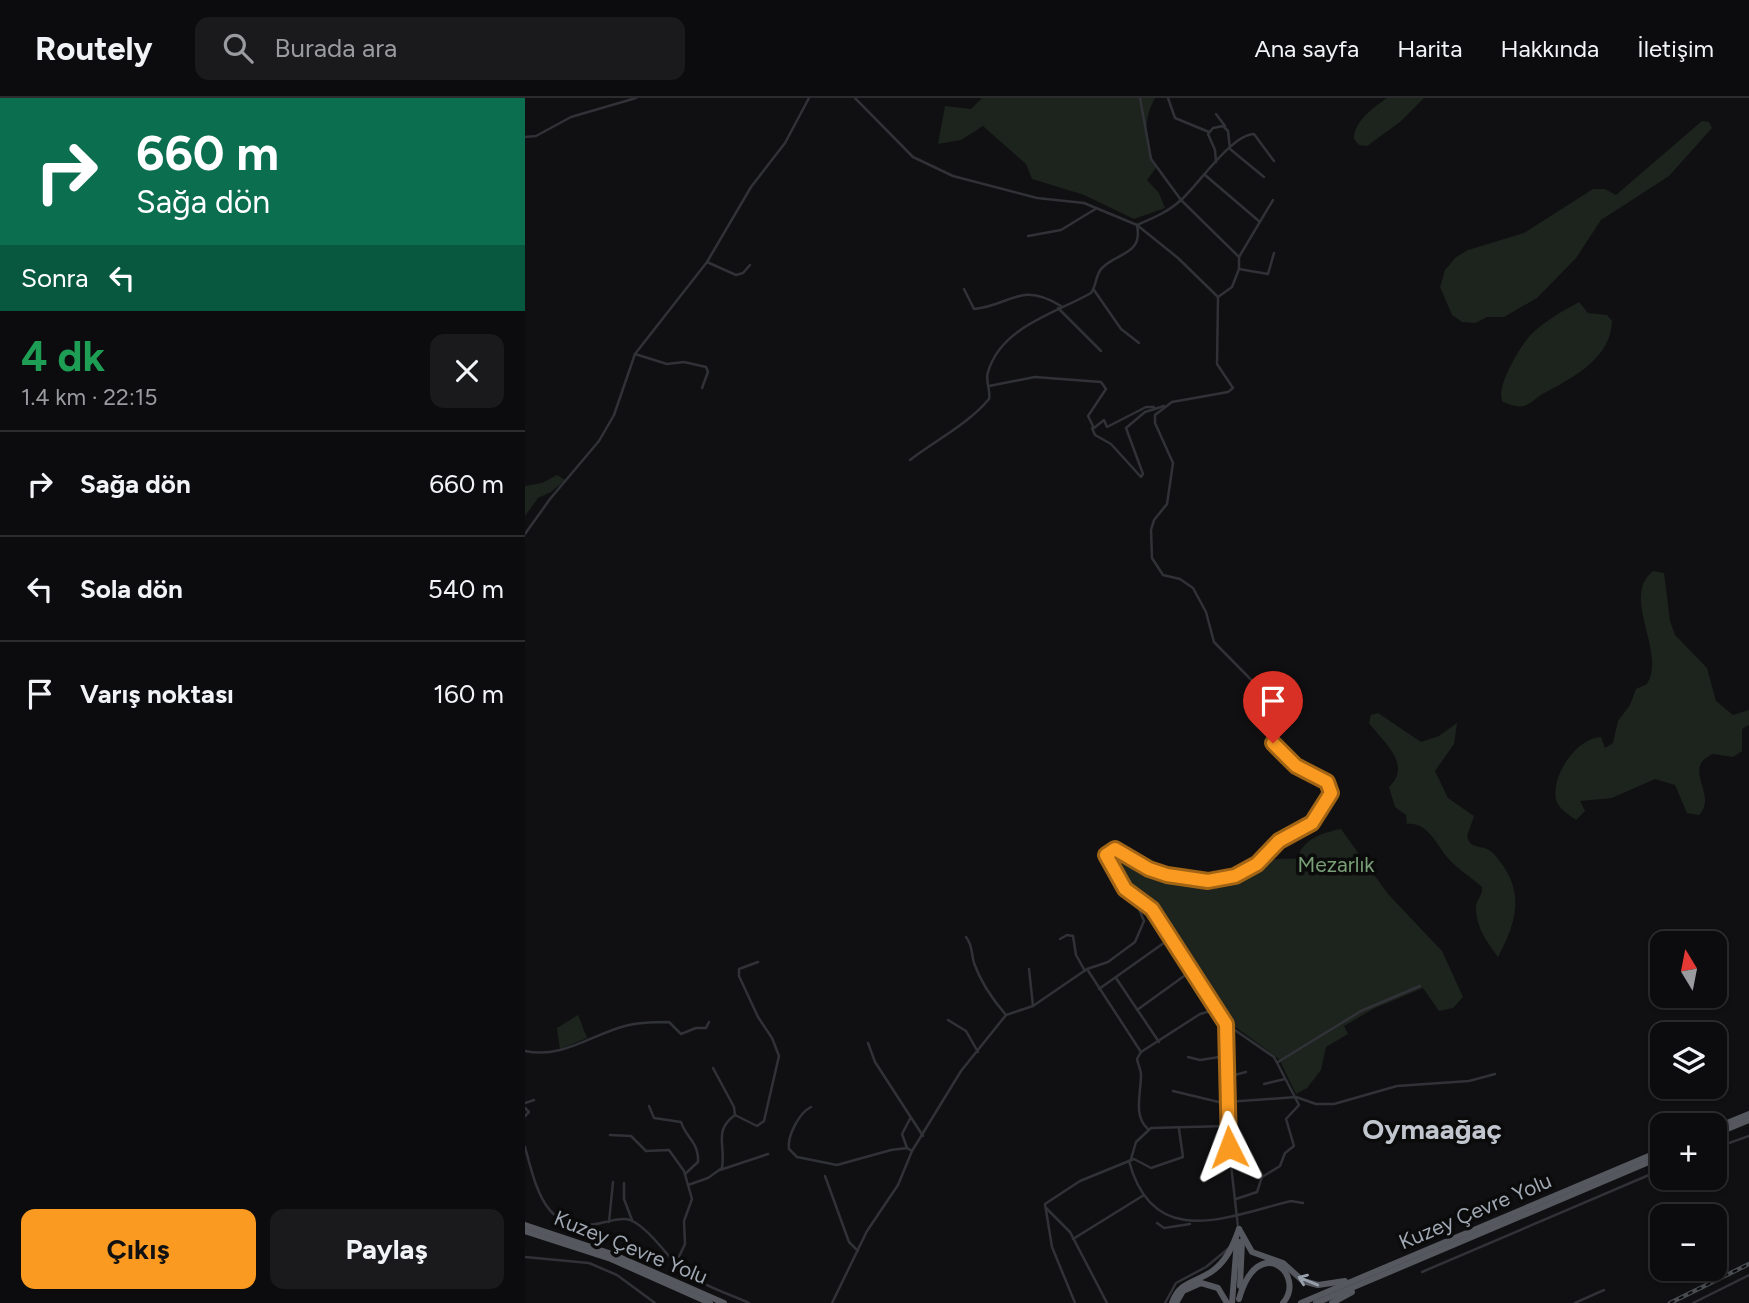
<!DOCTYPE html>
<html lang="tr">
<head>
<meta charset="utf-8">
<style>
  :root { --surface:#0c0c0e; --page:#1a1a1c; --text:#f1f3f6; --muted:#9a9b9e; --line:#2c2c2e; --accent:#fa9a20 }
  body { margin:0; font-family:Figtree,sans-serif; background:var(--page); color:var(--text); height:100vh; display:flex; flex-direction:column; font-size:26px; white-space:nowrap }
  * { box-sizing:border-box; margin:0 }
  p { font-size:23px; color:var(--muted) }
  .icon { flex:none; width:38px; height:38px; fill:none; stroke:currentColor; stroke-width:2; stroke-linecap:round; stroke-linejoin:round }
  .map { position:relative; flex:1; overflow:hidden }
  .drawer { display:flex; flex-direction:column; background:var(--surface); width:525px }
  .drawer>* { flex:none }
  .hud { background:#0b6e4f; color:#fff; overflow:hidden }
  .needle { width:46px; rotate:350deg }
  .buttons { position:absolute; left:1125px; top:833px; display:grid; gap:14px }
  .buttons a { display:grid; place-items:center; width:77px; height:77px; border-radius:14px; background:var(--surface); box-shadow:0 2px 5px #0004,0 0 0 2px var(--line); font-size:35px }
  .pin { position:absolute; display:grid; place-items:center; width:60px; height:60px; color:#fff; margin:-72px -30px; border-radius:50% 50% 50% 0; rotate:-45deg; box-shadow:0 0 7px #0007 }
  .pin .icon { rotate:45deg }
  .me { position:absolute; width:77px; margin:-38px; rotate:357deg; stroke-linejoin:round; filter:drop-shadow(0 0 5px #0008) }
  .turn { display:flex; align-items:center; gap:24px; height:147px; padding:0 21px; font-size:32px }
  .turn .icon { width:91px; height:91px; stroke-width:2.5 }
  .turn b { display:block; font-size:49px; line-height:60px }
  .then { display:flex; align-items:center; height:66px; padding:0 21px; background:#0003; gap:14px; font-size:26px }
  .round { display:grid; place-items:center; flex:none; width:74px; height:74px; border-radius:14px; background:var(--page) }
  .summary { display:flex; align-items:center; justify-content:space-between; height:119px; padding:0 21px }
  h1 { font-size:42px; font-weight:700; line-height:52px; color:#1e9e55 }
  .action { display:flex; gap:14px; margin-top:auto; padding:14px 21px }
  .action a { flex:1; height:80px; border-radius:14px; background:var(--accent); color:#111; font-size:28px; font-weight:700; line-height:80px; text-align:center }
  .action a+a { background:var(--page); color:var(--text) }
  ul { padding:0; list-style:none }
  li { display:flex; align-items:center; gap:21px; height:105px; padding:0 21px; border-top:2px solid var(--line) }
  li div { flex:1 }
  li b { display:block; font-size:26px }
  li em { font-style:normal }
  header { display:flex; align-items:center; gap:42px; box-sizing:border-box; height:98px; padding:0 35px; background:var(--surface); border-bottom:2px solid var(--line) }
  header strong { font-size:33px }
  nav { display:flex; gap:38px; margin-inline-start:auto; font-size:24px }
  .search { width:490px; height:63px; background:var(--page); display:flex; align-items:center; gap:18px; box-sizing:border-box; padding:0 24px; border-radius:14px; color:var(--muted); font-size:26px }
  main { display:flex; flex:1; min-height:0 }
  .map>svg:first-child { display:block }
  .green { fill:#1c241d }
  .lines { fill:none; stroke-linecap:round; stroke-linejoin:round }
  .minor { stroke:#313237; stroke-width:2.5 }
  .trunk { stroke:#55585f; stroke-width:6 }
  .rail-casing { stroke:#484b50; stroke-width:4.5 }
  .rail { stroke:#0b0b0c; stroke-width:2; stroke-dasharray:5; stroke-linecap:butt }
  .oneway { stroke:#98a0ab }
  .route-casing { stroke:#a26415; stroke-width:18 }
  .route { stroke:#fa9a20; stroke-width:12 }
  .labels { text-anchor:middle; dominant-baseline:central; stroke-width:7; stroke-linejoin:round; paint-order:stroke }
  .park-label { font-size:21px; fill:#789f76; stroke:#0b0b0c }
  .street-label { font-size:21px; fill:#a0a8b3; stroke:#0b0b0c }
  .district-label { font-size:28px; font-weight:bold; fill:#c2c7cf; stroke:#0b0b0c }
</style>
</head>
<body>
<header>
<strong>Routely</strong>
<div class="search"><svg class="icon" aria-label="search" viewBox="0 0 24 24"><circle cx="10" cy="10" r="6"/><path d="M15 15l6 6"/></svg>Burada ara</div>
<nav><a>Ana sayfa</a><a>Harita</a><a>Hakkında</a><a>İletişim</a></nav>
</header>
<main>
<section class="drawer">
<div class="hud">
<div class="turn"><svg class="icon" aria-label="right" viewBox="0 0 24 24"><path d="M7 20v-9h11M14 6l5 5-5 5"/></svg><div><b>660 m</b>Sağa dön</div></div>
<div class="then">Sonra<svg class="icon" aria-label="left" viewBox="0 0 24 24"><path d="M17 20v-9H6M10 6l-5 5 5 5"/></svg></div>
</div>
<div class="summary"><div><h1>4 dk</h1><p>1.4 km · 22:15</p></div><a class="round"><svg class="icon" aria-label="close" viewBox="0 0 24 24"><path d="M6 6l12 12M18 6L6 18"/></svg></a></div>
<ul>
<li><svg class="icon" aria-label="right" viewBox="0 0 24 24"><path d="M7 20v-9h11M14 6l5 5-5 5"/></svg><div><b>Sağa dön</b></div><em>660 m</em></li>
<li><svg class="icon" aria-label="left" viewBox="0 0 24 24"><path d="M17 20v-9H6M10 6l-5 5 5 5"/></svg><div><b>Sola dön</b></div><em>540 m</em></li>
<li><svg class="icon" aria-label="arrive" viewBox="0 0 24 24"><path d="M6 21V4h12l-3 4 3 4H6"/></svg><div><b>Varış noktası</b></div><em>160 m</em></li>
</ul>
<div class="action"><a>Çıkış</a><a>Paylaş</a></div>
</section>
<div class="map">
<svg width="1224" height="1205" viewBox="0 0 1224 1205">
  <rect width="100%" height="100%" fill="#101012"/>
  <!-- green -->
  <g class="green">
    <path d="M457,0H630C617,23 620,46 631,70L622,82L634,95L640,110L609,121L559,97L507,81L501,66L458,28L436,42L413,46L420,8L446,11Z"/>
    <path d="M862,0H899L875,24L842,48L834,47L829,41C828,24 849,9 862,0Z"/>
    <path d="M1177,23L1184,24L1187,30L1144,78L1076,122L1051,160L1012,200L979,219H962L950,225L937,224L927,217L915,189L920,172L931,159L943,152L999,135L1068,91H1080L1091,97Z"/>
    <path d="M1054,204L1063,215L1082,217L1087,223C1086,259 1051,278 1023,293C1003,303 1004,315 978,304C970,292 991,256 1000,244C1012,227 1036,214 1054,204Z"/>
    <path d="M32,377L40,382L26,394L13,400L0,418V388L17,385Z"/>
    <path d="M1128,473L1139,475L1145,523L1150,537L1182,570L1191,603L1208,617L1224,612V627L1217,631V653L1208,659L1188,656C1155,670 1194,697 1174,717L1162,715L1150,687L1130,681L1087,700L1055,703L1060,713L1051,722C1044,717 1034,711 1031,702C1026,677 1052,640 1076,639L1080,650L1088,645L1093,623L1105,607L1111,591L1122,586C1142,553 1095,500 1128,473Z"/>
    <path d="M853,615L896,644L914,638L932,625L929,646L910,673L923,700L949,718L942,738L944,744C951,751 960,747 968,755C1000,790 994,819 973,859C962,844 951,829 951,811C950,802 958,799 957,789C946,779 931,770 922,759C911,746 903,724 882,726L881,717L870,709L864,689C888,666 858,644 844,625L846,617Z"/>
    <path d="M816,731L863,796L917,853L938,899L928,910L914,913L898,890L850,910L819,928L823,936L801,949L796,972L782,990L771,996L754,961L705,925L624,806L601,791L584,760L592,754C624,773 662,793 701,783C716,779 726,770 740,764C751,759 762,762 773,760C777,741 799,734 816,731Z"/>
    <path d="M53,917L62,940L35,951L32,930Z"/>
  </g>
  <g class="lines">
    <!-- minor -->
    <g class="minor">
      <path d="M330,0L388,59L428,78L512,100L559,105L612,127L653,160L693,199L692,266L708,290L703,294L647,304L630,317V325L648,365L642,406L629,422L626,432L627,460L638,477L655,481L668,490L681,514L689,544L747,603C752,616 745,623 746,635C747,664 785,669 802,684L805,700C787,733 777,726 752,744C744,750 740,761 731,767C699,787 656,786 622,771C611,765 601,757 590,751L583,753L581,760L600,791L627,811L701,926L703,1040L713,1129"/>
      <path d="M615,0L626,61L656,102L714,159"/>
      <path d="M643,0L650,20L684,34"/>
      <path d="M691,16L700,28"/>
      <path d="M0,39L11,38L46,19L111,0"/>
      <path d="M691,64L690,52L683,36L688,30L698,28L703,33L705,51L739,79"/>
      <path d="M680,77L735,124"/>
      <path d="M503,138L536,132L572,110"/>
      <path d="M182,164L211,177L218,175L225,167"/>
      <path d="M714,171L743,176L749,155"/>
      <path d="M439,191L449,211C487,207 495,183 536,208"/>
      <path d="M569,192L596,231L614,245"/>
      <path d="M693,199L707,189L714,171V159L748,102"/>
      <path d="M533,210L576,253"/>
      <path d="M110,256L142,266L159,264L181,269L183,274L177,290"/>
      <path d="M464,288L510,279L576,284L581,291L563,318L569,330L579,322L582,329L621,309H629"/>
      <path d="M567,330L570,337L586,346L616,379L618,376L601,330L620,314L639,308"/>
      <path d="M385,362C411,342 442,327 464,301C466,292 460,284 463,274C476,229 529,216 566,195C572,187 570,177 577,170C593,154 618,157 612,127C628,120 643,114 656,102C673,87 707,36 729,36L749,63"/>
      <path d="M0,436L25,401L74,343L89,317L110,256L182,164L226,89L260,45L284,0"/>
      <path d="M441,839C448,848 446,855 449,865C456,885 468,902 481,917"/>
      <path d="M535,841L542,837L548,838L551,857L560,873"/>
      <path d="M504,871L508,908"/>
      <path d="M562,871L616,954L675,916L693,911"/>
      <path d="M591,880L634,944"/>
      <path d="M574,891L643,842"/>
      <path d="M612,912L666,873"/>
      <path d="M423,922L441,933L453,954"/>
      <path d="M701,926L749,959L774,1007L761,1021L769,1048L760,1055L755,1068L737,1079L732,1094L711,1101"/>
      <path d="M343,945L350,964L398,1038"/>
      <path d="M0,953C37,961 66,937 100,928C114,924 129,924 144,924L156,936L171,930H181L184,924"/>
      <path d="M616,954L612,961C613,967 616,971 616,977C616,995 608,1019 623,1031"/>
      <path d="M663,959L675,962L701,958"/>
      <path d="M753,964L836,913L895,888"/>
      <path d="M188,970L209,1009L210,1017"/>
      <path d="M702,979L721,974"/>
      <path d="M739,986L760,981"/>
      <path d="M648,993L702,1006"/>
      <path d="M702,1004L771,999L791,1006H809L872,988L944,983L970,976"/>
      <path d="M0,1005L9,1002"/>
      <path d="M124,1008L129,1020L156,1024C161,1040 174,1044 173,1064L160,1076"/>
      <path d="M286,1009C274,1015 262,1038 264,1051L272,1059L312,1067L366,1052L382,1050L387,1053"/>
      <path d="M0,1010L4,1014L0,1018"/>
      <path d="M654,1031L658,1059L626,1070L609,1061L604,1063C628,1153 701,1119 766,1103L778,1105"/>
      <path d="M85,1037L106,1038L121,1053L144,1052L159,1073L167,1101L159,1123L160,1146L151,1165"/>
      <path d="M0,1049C12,1093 21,1140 80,1124C91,1122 101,1118 111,1125C130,1137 140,1157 157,1171C175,1187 202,1195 224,1205"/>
      <path d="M382,1050L377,1036L386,1019"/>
      <path d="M1190,1050L1224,1038"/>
      <path d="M606,1061L611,1044L626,1030L702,1028"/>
      <path d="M195,1072L243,1056"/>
      <path d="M300,1078L324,1144L333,1153"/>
      <path d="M99,1085V1101L107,1122"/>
      <path d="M163,1087L183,1080L197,1070C201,1047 188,1033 210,1017L232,1028L239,1023L254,958L247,940L233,919L214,878V871L233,864"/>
      <path d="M521,1110L545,1134L582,1205"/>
      <path d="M84,1124L88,1084"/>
      <path d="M632,1125L639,1130L665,1126"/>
      <path d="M548,1141L619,1097"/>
      <path d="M0,1159L64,1165L92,1177L130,1205"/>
      <path d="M897,1174L1138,1071"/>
      <path d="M307,1205L342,1133L373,1087L387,1053L436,973L481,917L508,908L562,871L583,864L610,844L619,823L608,797"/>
      <path d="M550,1205L527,1149L520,1106L555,1083L604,1063"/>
      <path d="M640,1205L651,1185L681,1169L704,1150"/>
      <path d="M1050,1205L1079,1192"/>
      <path d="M1168,1205L1224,1177"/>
    </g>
    <!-- trunk -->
    <g class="trunk">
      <path d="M1190,1030L1224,1016"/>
      <path d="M1190,1036L1224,1022"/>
      <path d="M0,1127L87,1156L199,1205"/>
      <path d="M714,1131L727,1154L758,1165L778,1183L793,1187L820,1183"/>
      <path d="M0,1133L86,1161L185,1205"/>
      <path d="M715,1188L717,1143"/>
      <path d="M714,1201C733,1133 782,1177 758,1205"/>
      <path d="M647,1205C654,1184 669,1185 686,1174C701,1164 708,1148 714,1131"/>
      <path d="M651,1205L658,1193L676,1185L693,1190L702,1205"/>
      <path d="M707,1205L712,1143"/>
      <path d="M776,1205L1138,1052"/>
      <path d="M791,1205L1138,1058"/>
      <path d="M807,1205L827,1194"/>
    </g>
    <!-- rail casing -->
    <g class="rail-casing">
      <path id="rail" d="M1145,1205L1224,1166"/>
    </g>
    <!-- rail -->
    <use href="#rail" class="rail"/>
  </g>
  <!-- one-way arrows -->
  <defs><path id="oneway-shaft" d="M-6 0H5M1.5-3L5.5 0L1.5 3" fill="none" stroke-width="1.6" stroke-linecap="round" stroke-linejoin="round" transform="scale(1.75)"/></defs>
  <use class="oneway" href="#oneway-shaft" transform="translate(783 1183) rotate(-158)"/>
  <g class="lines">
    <!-- route casing -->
    <g class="route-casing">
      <path id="route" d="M704,1049L701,926L627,811L600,791L581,757L590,751L624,771L642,777L683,783L710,778L732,766L754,743L787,725L806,695L802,684L771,668L748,645"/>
    </g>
    <!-- route -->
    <use href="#route" class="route"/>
  </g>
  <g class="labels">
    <!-- park labels -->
    <g class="park-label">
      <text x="811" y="766">Mezarlık</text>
    </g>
    <!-- street labels -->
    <g class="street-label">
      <text transform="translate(950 1113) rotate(-23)">Kuzey Çevre Yolu</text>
      <text transform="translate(106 1149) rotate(22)">Kuzey Çevre Yolu</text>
    </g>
    <!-- district labels -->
    <g class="district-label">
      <text x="907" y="1031">Oymaağaç</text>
    </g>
  </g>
</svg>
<div class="buttons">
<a><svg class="needle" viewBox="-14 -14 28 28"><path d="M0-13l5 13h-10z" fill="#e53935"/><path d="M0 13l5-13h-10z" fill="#9a9b9e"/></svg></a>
<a><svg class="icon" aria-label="layers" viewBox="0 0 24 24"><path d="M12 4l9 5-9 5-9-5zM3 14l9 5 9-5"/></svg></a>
<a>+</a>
<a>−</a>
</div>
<div class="pin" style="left:748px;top:645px;background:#d93025"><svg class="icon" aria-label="arrive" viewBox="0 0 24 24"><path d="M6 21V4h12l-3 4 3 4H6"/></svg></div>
<svg class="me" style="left:704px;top:1049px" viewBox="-20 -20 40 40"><path d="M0-17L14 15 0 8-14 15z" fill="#fa9a20" stroke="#fff" stroke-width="4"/></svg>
</div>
</main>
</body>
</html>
